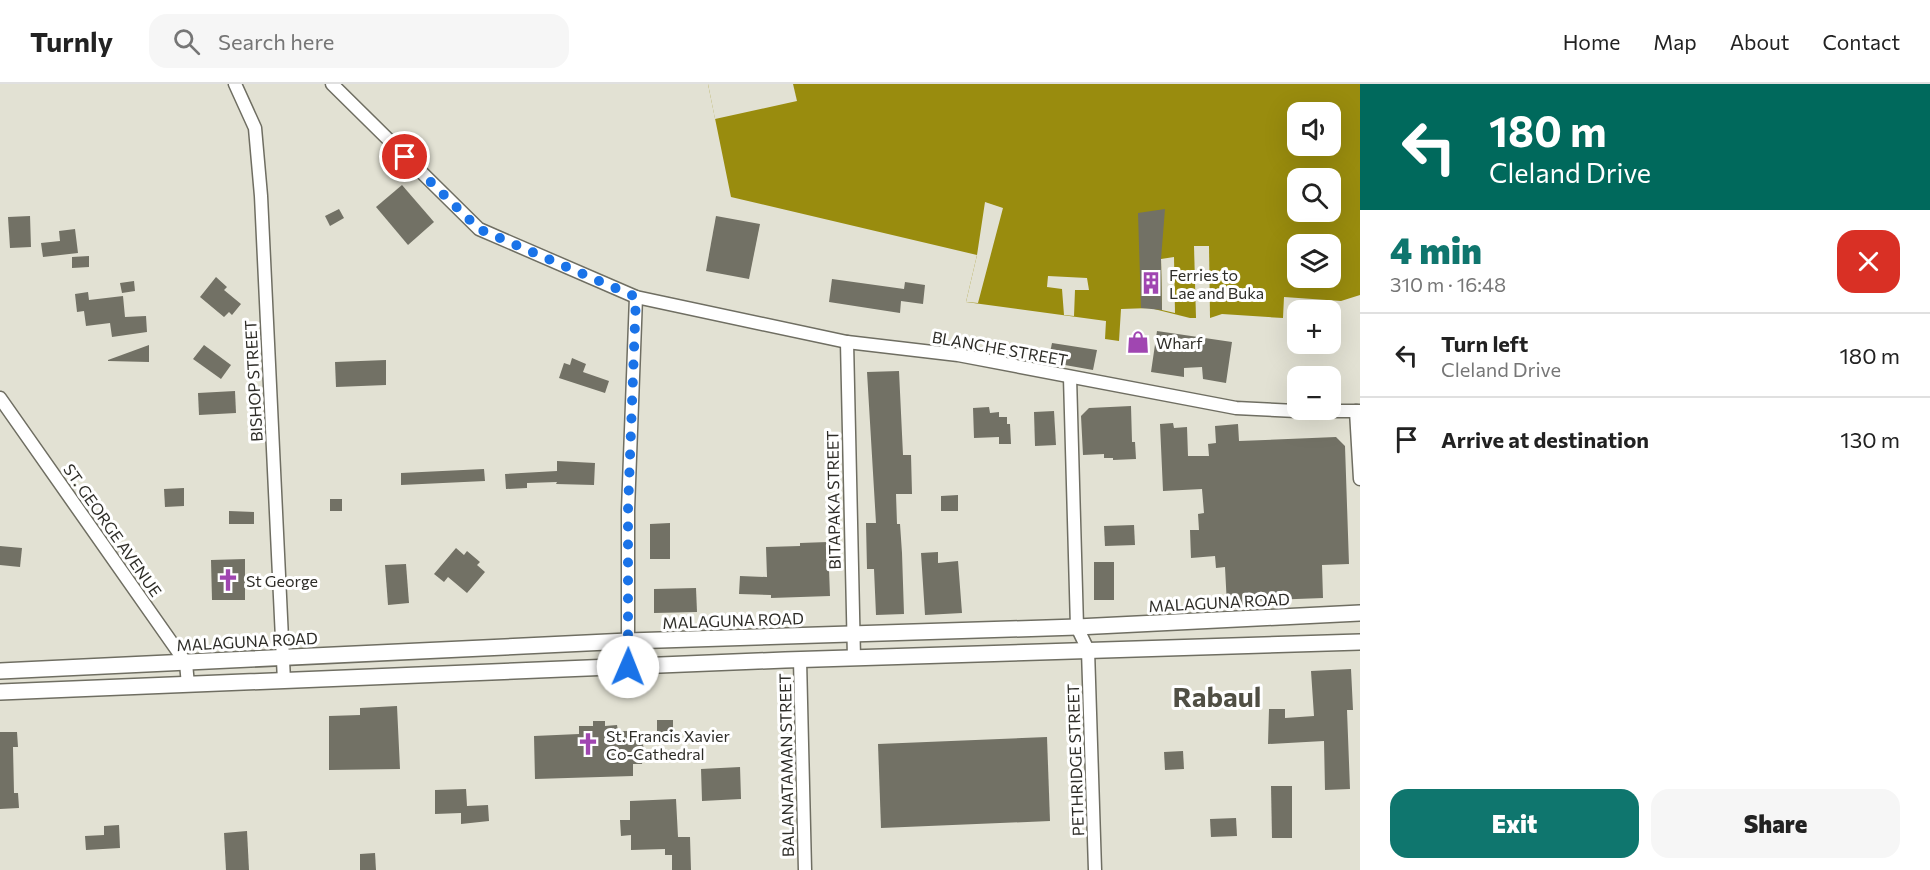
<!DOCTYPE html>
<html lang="en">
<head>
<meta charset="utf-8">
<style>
  :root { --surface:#fff; --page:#f6f6f6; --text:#222; --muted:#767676; --line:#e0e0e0; --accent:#0f766e }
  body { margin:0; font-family:Commissioner,sans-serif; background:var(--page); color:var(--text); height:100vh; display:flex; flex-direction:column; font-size:22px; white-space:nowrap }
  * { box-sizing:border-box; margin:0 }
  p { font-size:20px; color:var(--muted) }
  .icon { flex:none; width:33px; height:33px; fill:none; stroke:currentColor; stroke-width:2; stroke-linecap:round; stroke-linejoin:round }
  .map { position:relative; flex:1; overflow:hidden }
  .details { display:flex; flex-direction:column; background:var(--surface); width:570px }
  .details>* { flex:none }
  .top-card { background:#00695c; color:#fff; overflow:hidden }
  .tools { position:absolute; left:1287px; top:18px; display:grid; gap:12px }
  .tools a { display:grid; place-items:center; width:54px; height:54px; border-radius:12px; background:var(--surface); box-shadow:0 6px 24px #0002; font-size:30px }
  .pin { position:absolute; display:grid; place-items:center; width:51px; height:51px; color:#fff; margin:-26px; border:3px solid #fff; border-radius:50%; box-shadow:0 2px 6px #0007 }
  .me { position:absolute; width:66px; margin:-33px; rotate:1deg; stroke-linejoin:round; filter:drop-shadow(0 0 4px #0008) }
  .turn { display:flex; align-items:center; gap:21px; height:126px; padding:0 30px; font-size:27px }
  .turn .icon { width:78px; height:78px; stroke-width:2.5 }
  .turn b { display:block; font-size:42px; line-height:51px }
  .round { display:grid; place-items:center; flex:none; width:63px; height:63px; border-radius:18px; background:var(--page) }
  .headline { display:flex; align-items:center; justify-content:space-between; height:102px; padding:0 30px }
  h1 { font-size:36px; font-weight:800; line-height:45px; color:var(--accent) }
  .button { display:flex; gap:12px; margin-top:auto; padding:12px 30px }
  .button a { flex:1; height:69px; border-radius:18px; background:var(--accent); color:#fff; font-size:24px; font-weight:800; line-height:69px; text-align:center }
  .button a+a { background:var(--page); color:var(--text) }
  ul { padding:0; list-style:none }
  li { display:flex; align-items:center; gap:18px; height:84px; padding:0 30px; border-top:2px solid var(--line) }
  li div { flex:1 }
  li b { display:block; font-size:22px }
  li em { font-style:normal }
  header { display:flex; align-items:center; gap:36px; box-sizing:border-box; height:84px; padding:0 30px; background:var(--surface); border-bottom:2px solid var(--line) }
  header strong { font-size:28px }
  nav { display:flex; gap:33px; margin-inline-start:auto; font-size:21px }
  .search { width:420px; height:54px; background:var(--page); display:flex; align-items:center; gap:15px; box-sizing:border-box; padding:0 21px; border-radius:18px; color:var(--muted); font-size:22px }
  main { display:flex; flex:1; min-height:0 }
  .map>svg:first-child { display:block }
  .water { fill:#998c0e; fill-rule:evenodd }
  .pier { fill:#e2e1d3 }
  .building { fill:#727165 }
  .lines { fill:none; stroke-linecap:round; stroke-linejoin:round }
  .minor-casing { stroke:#6f6e62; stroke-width:15 }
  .tertiary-casing { stroke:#6f6e62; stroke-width:18 }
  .minor { stroke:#fff; stroke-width:12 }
  .tertiary { stroke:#fff; stroke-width:15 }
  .route { stroke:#1a73e8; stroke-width:10; stroke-dasharray:0 18 }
  .labels { text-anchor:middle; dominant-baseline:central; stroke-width:6; stroke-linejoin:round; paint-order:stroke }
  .poi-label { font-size:16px; fill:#2e2d28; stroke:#fff; text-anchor:start }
  .street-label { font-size:16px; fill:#2e2d28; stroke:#fff }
  .town-label { font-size:28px; font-weight:bold; fill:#504f44; stroke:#fff }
</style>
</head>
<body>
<header>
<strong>Turnly</strong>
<div class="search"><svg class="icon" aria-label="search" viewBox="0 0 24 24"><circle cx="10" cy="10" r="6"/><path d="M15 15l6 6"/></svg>Search here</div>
<nav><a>Home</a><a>Map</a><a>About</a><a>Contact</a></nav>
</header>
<main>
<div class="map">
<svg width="1360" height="786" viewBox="0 0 1360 786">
  <rect width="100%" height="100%" fill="#e2e1d3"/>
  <!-- water -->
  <path class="water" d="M708,0H1360V211L1341,217L1284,213L1283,234L1222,230L1210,234H1190L1150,224L1121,225L1119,257L1105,255L1106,237L966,218L977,171L731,113ZM1298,28H1330V62H1298ZM1298,94H1330V128H1298ZM1298,160H1330V194H1298Z"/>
  <!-- pier -->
  <g class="pier">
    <path d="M708,0H793L797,17L715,35Z"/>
    <path d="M985,118L1003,124L978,219L966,218L977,171Z"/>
    <path d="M1194,162H1209L1210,234H1196Z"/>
    <path d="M1174,173L1175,229L1162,226L1161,175Z"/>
    <path d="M1048,192L1087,194L1089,206H1075L1074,232L1064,231L1062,205L1047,203Z"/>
  </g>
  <!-- building -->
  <g class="building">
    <path d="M402,101L434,138L408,161L376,123Z"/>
    <path d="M339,125L344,134L330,142L325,132Z"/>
    <path d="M1165,125L1161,175L1162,226L1141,224L1138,129Z"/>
    <path d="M30,132L31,163L10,164L8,133Z"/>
    <path d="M716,132L760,140L749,195L706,187Z"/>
    <path d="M75,145L78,169L43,173L41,159L60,157L59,147Z"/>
    <path d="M89,172V183L72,184V173Z"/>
    <path d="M216,193L227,203L224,206L241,220L232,231L229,228L224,233L200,213Z"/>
    <path d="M832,195L904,205L905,198L925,201L923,220L901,217L900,229L829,218Z"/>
    <path d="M134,197L135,207L122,209L120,199Z"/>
    <path d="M88,208L89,216L123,212L125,233L146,232L147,248L112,253L110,239L86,242L84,227L77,228L75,210Z"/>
    <path d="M1157,247L1232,258L1226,299L1203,295L1202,283L1184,284V293L1151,288Z"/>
    <path d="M1052,259L1097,266L1093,286L1048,278Z"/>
    <path d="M149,261V278L108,277V276Z"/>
    <path d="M204,261L231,281L221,295L193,275Z"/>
    <path d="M572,274L586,280L583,288L609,297L605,309L559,294L564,279L570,281Z"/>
    <path d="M386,276V301L336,303L335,278Z"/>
    <path d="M899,287L903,371H911L912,410H896L897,440H900L902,469L904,530L876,531L874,485H867L866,439H876L867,288Z"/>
    <path d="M235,307L236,329L199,331L198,309Z"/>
    <path d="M1131,322L1132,358H1135L1136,375L1113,376V374H1104V370L1083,371L1081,332L1089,324Z"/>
    <path d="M989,323L990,329L999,328V333H1007V340H1010L1011,360H999V353L974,354L973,324Z"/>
    <path d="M1054,327L1056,361L1035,362L1034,328Z"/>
    <path d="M1173,339L1174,344L1187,343L1188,372H1209L1208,360L1216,359L1215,342L1238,340L1239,357L1336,353L1345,362L1349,480L1322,481L1323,514L1244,517V522H1227L1225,483L1216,484L1215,472L1191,474L1190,446H1199L1198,430L1204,429L1202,405L1163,407L1160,340Z"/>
    <path d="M557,377L595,379L594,401L556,400L557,398L527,399V404L506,405L505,390L557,387Z"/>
    <path d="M484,385L485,397L401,401V389Z"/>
    <path d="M184,404V422L165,423L164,405Z"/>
    <path d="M958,411V427H941V412Z"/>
    <rect x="330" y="415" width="12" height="12"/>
    <path d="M229,427L254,428V440H229Z"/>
    <path d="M670,439V475H650V440Z"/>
    <path d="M1134,441L1135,461L1105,462L1104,442Z"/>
    <path d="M828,458L830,512L771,514V511L739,510L740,492L767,493L766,463L800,462V459Z"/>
    <path d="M0,462L22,464L20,483L0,481Z"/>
    <path d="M456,464L464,471L467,467L480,478L477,481L485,488L467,509L448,493L444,498L434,490Z"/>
    <path d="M938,468V479L958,477L962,529L925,531L921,469Z"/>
    <path d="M245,475V516H212L211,476Z"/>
    <rect x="1094" y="478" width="20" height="38"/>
    <path d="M406,480L409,519L388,521L385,481Z"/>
    <path d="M696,504L697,528L654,529V505Z"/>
    <path d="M1351,585L1353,626H1347L1350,705L1325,706L1324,657L1268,660L1269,625H1285V634L1314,632L1311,587Z"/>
    <path d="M397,622L400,685L329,686V632L360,631V624Z"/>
    <rect x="657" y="636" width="16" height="18"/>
    <path d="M593,637H605V642L617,641L618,647H631V655L640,654L645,666L642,680H633V692L535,695L534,652L579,650V642H593Z"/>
    <path d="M0,648H17L18,663H13L14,709H18L19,724L0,725Z"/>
    <path d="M1047,653L1050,737L881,744L878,660Z"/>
    <path d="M1183,667L1184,685L1165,686L1164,668Z"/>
    <path d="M740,683L741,715L702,717L701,685Z"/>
    <path d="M1271,702H1292V754H1272Z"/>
    <path d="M466,705L467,722L488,721L489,737L461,740V729L435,730V706Z"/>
    <path d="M676,715L678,753H690L691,786H672V771H665V765L631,766V751L621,752L620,736H630V717Z"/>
    <path d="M1236,734L1237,752L1211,753L1210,735Z"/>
    <path d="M119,741L120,764L86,766L85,752L104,751V742Z"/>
    <path d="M247,747L249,786H226L224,749Z"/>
    <path d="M375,769L376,786H360V770Z"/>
  </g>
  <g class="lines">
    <!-- minor casing -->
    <g class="minor-casing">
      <g id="minor">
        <path d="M235,0L255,44L261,112L284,597"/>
        <path d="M332,0L479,145L636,213L847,258L958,271L1236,324L1296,327H1360"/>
        <path d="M847,258L854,574"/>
        <path d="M1070,293L1077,543L1088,566L1095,786"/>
        <path d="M0,314L186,579L188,601"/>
        <path d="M1356,327L1360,395"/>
        <path d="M800,576L805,786"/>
        <path d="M628,583V426L636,213"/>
      </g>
    </g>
    <!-- tertiary casing -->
    <g class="tertiary-casing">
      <g id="tertiary">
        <path d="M0,587L628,557L1077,543L1360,529"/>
        <path d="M0,608L785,576L1360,558"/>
      </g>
    </g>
    <!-- minor -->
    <use href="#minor" class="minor"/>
    <!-- tertiary -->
    <use href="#tertiary" class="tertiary"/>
  </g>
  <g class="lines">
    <!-- route -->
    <path class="route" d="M405,73L479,145L636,213L628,426V583"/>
  </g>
  <!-- icons -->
  <defs>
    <g id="building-bare" transform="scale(1.8)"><path d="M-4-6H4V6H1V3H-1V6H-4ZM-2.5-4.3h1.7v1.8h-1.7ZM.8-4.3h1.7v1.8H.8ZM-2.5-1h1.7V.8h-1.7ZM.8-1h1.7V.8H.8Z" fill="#a046b1" stroke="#fff" stroke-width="2.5" paint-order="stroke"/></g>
    <g id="shop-bare" transform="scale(1.8)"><path d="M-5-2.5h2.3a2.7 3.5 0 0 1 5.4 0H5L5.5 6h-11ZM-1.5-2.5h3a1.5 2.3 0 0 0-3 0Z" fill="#a046b1" stroke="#fff" stroke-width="2.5" paint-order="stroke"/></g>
    <g id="church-bare" transform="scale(1.8)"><path d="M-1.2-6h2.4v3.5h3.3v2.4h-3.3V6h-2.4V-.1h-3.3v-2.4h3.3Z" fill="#a046b1" stroke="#fff" stroke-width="2.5" paint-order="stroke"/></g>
  </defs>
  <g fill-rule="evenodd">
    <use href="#building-bare" x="1151" y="199"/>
    <use href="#shop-bare" x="1138" y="258"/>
    <use href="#church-bare" x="228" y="496"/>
    <use href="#church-bare" x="588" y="660"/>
  </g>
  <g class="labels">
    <!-- poi labels -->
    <g class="poi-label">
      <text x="1169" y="190">Ferries to<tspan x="1169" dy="18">Lae and Buka</tspan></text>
      <text x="1156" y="258">Wharf</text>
      <text x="246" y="496">St George</text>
      <text x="606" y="651">St. Francis Xavier<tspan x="606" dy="18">Co-Cathedral</tspan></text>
    </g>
    <!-- street labels -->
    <g class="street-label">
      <text transform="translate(1000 264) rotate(10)">BLANCHE STREET</text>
      <text transform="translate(253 297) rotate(-93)">BISHOP STREET</text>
      <text transform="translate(833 416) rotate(-91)">BITAPAKA STREET</text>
      <text transform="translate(113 446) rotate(55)">ST. GEORGE AVENUE</text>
      <text transform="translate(1219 518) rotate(-3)">MALAGUNA ROAD</text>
      <text transform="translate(733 536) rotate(-2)">MALAGUNA ROAD</text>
      <text transform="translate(247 557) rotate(-3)">MALAGUNA ROAD</text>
      <text transform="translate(1075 676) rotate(-92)">PETHRIDGE STREET</text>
      <text transform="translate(786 681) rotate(-91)">BALANATAMAN STREET</text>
    </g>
    <!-- town labels -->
    <g class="town-label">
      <text x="1217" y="612">Rabaul</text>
    </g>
  </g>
</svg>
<div class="tools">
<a><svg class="icon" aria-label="sound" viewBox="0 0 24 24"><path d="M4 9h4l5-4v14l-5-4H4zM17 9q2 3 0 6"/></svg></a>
<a><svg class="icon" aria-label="search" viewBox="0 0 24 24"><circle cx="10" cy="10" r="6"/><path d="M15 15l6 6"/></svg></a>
<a><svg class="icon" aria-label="layers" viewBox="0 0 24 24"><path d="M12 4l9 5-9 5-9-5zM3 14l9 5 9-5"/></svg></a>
<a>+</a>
<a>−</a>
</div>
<div class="pin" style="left:405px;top:73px;background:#d93025"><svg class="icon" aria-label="arrive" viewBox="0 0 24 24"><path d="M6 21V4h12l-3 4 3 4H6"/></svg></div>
<svg class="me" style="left:628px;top:583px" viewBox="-20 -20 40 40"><circle r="19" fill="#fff"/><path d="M0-13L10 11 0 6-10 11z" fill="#1a73e8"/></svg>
</div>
<section class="details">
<div class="top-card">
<div class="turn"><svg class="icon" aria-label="left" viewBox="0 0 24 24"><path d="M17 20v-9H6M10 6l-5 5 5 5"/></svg><div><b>180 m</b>Cleland Drive</div></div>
</div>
<div class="headline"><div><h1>4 min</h1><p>310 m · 16:48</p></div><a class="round" style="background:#d93025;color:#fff"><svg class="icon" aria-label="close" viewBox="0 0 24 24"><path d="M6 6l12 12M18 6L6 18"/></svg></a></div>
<ul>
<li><svg class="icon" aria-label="left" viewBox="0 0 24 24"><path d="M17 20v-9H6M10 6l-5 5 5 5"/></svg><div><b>Turn left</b><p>Cleland Drive</p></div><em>180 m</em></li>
<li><svg class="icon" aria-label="arrive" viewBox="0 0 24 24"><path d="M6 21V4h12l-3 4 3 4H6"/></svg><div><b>Arrive at destination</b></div><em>130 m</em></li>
</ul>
<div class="button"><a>Exit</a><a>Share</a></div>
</section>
</main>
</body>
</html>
